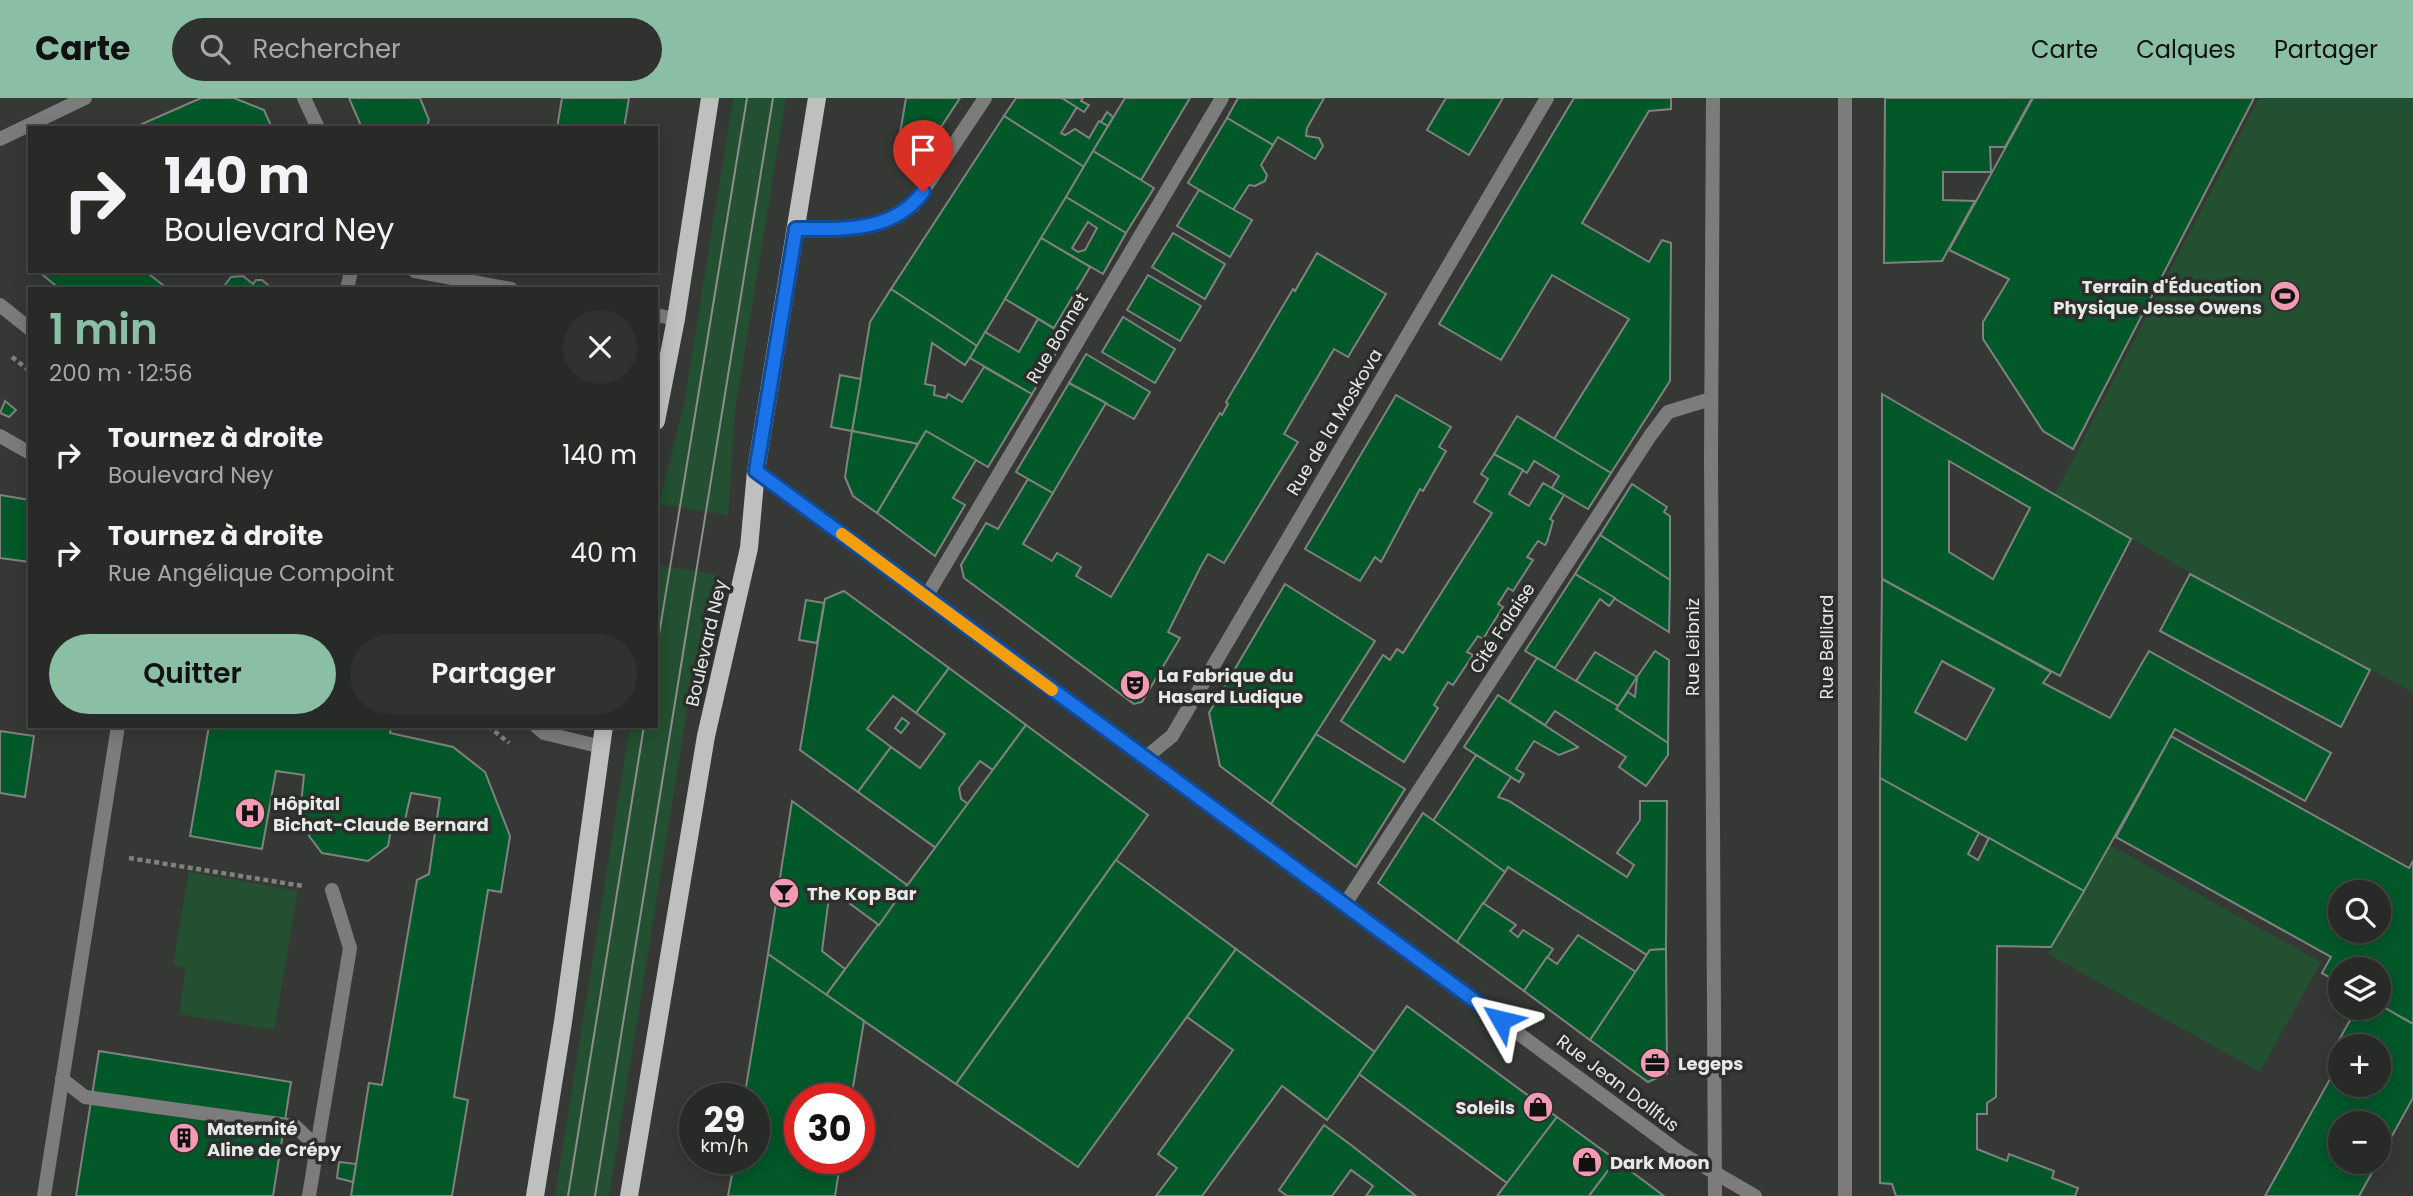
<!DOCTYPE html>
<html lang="fr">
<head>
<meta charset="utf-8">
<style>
  :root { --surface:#282a28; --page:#303230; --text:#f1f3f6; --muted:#a5a7a8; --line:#444645; --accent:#8abfa5 }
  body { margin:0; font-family:Poppins,sans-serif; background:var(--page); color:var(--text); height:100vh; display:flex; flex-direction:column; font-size:26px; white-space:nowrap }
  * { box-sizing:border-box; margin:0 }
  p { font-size:23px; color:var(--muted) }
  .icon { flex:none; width:38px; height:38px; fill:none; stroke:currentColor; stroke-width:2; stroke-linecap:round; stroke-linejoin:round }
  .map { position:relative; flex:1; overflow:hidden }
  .side { position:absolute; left:28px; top:189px; width:630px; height:441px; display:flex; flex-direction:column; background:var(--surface); border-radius:0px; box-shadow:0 4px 18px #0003,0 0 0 2px var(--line) }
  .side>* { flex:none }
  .guide { position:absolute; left:28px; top:28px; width:630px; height:147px; border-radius:0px; box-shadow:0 4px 18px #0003,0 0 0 2px var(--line); background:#282a28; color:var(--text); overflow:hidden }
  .controls { position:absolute; left:2328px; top:782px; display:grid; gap:14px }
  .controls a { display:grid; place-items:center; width:63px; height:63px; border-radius:50%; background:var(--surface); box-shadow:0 4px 18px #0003,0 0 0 2px var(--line); font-size:35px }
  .speed { position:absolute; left:679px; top:985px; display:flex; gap:14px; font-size:35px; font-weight:700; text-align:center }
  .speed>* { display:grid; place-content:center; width:91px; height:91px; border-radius:50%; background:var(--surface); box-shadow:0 4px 18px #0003,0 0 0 2px var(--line); line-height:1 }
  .speed small { font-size:18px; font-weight:400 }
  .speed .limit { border:10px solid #d22; background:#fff; color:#111 }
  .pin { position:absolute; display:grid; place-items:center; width:60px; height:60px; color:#fff; margin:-72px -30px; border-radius:50% 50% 50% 0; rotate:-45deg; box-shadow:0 0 7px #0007 }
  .pin .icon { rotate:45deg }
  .me { position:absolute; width:77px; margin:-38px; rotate:307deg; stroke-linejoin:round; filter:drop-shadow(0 0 5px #0008) }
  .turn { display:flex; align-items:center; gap:24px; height:147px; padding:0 21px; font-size:32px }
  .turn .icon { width:91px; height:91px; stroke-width:2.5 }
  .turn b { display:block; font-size:49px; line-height:60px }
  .round { display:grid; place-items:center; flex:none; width:74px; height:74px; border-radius:37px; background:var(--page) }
  .summary { display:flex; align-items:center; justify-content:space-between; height:119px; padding:0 21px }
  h1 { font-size:42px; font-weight:600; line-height:52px; color:var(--accent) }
  .primary-button { display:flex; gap:14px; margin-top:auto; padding:14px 21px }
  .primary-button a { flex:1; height:80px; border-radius:42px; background:var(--accent); color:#111; font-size:28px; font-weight:600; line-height:80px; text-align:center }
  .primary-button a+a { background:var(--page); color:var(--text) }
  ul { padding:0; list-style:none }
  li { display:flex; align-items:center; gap:21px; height:98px; padding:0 21px }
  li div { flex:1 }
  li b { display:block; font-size:26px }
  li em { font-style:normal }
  header { display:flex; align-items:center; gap:42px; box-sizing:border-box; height:98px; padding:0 35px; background:var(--accent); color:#111 }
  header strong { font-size:33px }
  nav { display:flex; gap:38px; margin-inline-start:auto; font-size:24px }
  .search { width:490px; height:63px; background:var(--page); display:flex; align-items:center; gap:18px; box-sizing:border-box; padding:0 24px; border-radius:38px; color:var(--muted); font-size:26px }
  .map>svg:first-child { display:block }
  .green { fill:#225030 }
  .building { fill:#025829; stroke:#808280; stroke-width:2; fill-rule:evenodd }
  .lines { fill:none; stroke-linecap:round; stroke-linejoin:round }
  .path { stroke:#808280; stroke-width:4.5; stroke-dasharray:5 3.5; stroke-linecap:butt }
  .service { stroke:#7b7c7b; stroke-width:14 }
  .pedestrian { stroke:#7b7c7b; stroke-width:14 }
  .minor { stroke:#7b7c7b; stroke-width:14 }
  .primary { stroke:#bec0bf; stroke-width:18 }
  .tram { stroke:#8d8f8d; stroke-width:2 }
  .route-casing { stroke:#114b97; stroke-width:18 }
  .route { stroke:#1a73e8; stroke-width:12 }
  .slow { stroke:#f59e0b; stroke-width:12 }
  .labels { text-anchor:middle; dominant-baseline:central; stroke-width:7; stroke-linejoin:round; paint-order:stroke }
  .poi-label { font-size:18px; font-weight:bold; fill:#e7e9e7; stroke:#2c2e2c; text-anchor:start }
  .street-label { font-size:18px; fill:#e7e9e7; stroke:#2c2e2c }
</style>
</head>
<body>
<header>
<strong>Carte</strong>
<div class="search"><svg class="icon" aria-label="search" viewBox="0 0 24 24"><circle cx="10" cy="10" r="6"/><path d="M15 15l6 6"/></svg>Rechercher</div>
<nav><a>Carte</a><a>Calques</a><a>Partager</a></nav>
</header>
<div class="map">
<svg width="2413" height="1098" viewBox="0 0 2413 1098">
  <rect width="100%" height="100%" fill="#363836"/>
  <!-- green -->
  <g class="green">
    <path d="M733,0H786L735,312L728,417L659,406L684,307Z"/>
    <path d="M2259,0H2413V594L2253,511L2055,396Z"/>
    <path d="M656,467L718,477L692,581L609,1098H555L630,628H656Z"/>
    <path d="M2110,747L2321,864L2260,974L2048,856Z"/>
    <path d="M189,774L298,793L274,932L179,916L186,870L173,867Z"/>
  </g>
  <!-- building -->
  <g class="building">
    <path d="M201,0H234L264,12L272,30H133Z"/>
    <path d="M349,0H420L429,22L426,30H362Z"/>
    <path d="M562,0H629L624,30H557Z"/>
    <path d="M906,0H960L916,67L896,59Z"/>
    <path d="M1016,0H1062L1077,9L1061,35L1065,37L1075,31L1089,40L1099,23L1108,28L1084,69L1004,18Z"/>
    <path d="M1062,0H1083L1081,3L1089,7L1084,14Z"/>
    <path d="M1125,0H1190L1141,82L1093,53Z"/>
    <path d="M1238,0H1324L1307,30L1306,38L1319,40L1323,48L1315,61L1278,39L1273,47L1227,20Z"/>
    <path d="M1446,0H1503L1469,57L1427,32Z"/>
    <path d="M1574,0H1671V11L1649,13L1582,125L1649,164L1662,142L1671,145L1670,283L1611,375L1554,341L1629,221L1552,177L1501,262L1439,226Z"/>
    <path d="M1885,0H2032L2005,49H1990L1991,74H1943V102L1975,103L1942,163L1884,165Z"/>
    <path d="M2033,0H2254L2073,351L2043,333L1983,241V224L2009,181L1949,152Z"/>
    <path d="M1107,14L1113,19L1108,28L1101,24Z"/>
    <path d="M1004,18L1084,69L977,248L891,191Z"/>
    <path d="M1227,20L1273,47L1261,67L1267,77L1265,83L1255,88L1249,87L1233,112L1188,85Z"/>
    <path d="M1093,53L1154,90L1126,135L1066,99Z"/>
    <path d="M1199,92L1252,122L1230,159L1177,128Z"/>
    <path d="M1066,99L1126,135L1103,176L1041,140ZM1088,124L1097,130L1085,152L1078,154L1072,150Z"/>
    <path d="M1173,135L1225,166L1205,201L1152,169Z"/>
    <path d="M1041,140L1090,169L1054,230L1005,201Z"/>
    <path d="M1317,155L1386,196L1348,259L1334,251L1284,336L1298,344L1224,465L1208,456L1200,470L1168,534L1180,540L1142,604L1134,606L964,480L961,467L986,425L998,431L1028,381L1053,395L1023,446L1052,463L1057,455L1081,469L1076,478L1111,499L1220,315L1222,317L1228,306L1226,304L1293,191L1295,193Z"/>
    <path d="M38,173H145L168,191H60Z"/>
    <path d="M1148,177L1201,208L1180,243L1127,212Z"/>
    <path d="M243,178L253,186L256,182H262L273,191H222L231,179Z"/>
    <path d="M891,191L977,248L965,267L932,245L925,286L935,288L934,297L946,300L948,296L962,304L984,269L1032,296L988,369L926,333L918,346L852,333L870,224Z"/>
    <path d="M1123,219L1175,251L1155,285L1102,254Z"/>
    <path d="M1038,221L1066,238L1032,296L970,260L985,234L1019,254Z"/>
    <path d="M1086,256L1150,294L1134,321L1069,285Z"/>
    <path d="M840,277L861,281L852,333L831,329Z"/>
    <path d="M1069,285L1106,305L1053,395L1016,374Z"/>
    <path d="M1882,296L2131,441L2060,578L1882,481ZM1949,363L2030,410L1993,481L1949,454Z"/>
    <path d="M1396,297L1451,329L1439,349L1446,353L1423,393L1420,391L1381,464L1375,459L1360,483L1305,451Z"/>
    <path d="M5,303L16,312L9,319L0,315Z"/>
    <path d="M1517,318L1611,375L1588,411L1552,390L1559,378L1534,363L1527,375L1494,356Z"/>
    <path d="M852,333L918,346L877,415L853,398L845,379Z"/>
    <path d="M926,333L976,362L953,400L965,407L935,458L877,415Z"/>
    <path d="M1494,356L1523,372L1509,396L1529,408L1543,385L1564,397L1550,421L1553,423L1547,444L1545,447L1538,443L1527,459L1533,462L1513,493L1508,490L1498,506L1503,509L1483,541L1478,538L1467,554L1473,557L1453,587L1448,584L1434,607L1438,610L1404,664L1341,623L1383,557L1390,562L1397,551L1403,555L1492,415L1474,404L1488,381L1481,376Z"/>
    <path d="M1632,386L1667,409L1664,414L1670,418V482L1600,437Z"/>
    <path d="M0,397L30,402V464L0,460Z"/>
    <path d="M1600,437L1670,482L1669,534L1575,476Z"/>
    <path d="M1575,476L1615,500L1609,508L1600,501L1555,570L1525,553Z"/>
    <path d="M2190,476L2370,572L2341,629L2160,533Z"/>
    <path d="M1882,481L2051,574L2043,585L2110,620L2149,553L2331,655L2305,703L2175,631L2084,793L1880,680ZM1942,563L1994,591L1966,642L1915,614Z"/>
    <path d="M1285,486L1375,543L1271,706L1220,668L1209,615Z"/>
    <path d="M844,493L949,570L916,615L893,598L867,631L891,649L858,694L800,652L825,501Z"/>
    <path d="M806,502L824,505L817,545L799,542Z"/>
    <path d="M1655,553L1669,562L1668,645L1616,611L1628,594L1635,599L1637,579Z"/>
    <path d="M1595,554L1637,579L1618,608L1576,583Z"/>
    <path d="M1537,560L1618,608L1616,611L1668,645V657L1646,688L1619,669L1626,659L1555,613L1545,627L1509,604Z"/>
    <path d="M949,570L1026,627L993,672L980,663L959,690L961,701L968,706L936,750L858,694L891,649L920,670L945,636L916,615Z"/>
    <path d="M1498,597L1578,649H1579L1559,657L1534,643L1516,671L1524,676L1519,684L1464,649Z"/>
    <path d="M902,620L909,625L901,635L895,630Z"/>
    <path d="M1026,627L1148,717L956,986L826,897Z"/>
    <path d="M209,628H391L390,635L453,649L485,674L510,738L501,794L488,792L454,999L468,1002L452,1098H351L369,985L382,987L417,782L429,776L440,700L411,695L404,727L392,726L388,748L368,763L322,755L309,738L310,727L299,726L304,677L276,673L262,751L190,738Z"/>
    <path d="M0,633L34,638L25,699L0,695Z"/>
    <path d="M1316,636L1405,691L1356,769L1271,706Z"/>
    <path d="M2171,638L2409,770L2413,763V926L2378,906V872H2340V885L2322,875L2331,859L2116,739ZM2340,794H2378V833H2340Z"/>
    <path d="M1476,657L1511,679L1498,699L1509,703L1627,779L1634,767L1617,755L1640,722V703H1667L1666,851L1650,852L1647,857L1508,769L1505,774L1433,723Z"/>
    <path d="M1880,680L1979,735L1968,756L1978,762L1989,740L2084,793L2051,849L1997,848L1996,999L1987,1005V1016H1977V1051L2007,1063L2009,1056L2054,1073L2052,1080L2078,1090L2075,1098H1896L1892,1086L1880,1085Z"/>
    <path d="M792,703L907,787L879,827L830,791L822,853L845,871L826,897L768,856Z"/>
    <path d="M1423,715L1505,774L1457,844L1378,785Z"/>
    <path d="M1116,762L1236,851L1078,1069L956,986Z"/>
    <path d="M1483,805L1516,827L1510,833L1518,839L1523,832L1553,851L1524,893L1457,844Z"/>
    <path d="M1578,837L1636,874L1590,942L1524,893L1547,859L1557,866Z"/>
    <path d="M1236,851L1375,954L1327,1022L1282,988L1202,1098H1156L1177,1070L1158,1056L1233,952L1187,919Z"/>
    <path d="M1666,851L1667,975L1648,984L1590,942L1650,852Z"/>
    <path d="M768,856L864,923L851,1001H800V1060H841L835,1098H728L735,1060H754V1001H744Z"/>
    <path d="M2378,906L2413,926V1000L2378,1063V1026H2340V1064H2378L2359,1098H2265L2340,963V987H2378V948H2340V961L2331,956L2357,910H2378Z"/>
    <path d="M1407,908L1557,1019L1507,1085L1359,976Z"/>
    <path d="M99,953L291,984L273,1098H76Z"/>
    <path d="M1557,1019L1616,1062L1589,1098H1497Z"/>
    <path d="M1324,1027L1351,1047L1416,1098H1366L1373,1088L1351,1072L1332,1098H1287L1279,1092Z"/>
    <path d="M1616,1062L1664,1098H1589Z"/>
    <path d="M339,1064L356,1066L353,1084L337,1080Z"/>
  </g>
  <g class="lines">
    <!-- path -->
    <g class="path">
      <path d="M12,259L30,273"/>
      <path d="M488,628L509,645"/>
      <path d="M129,760L303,788"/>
    </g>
    <!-- service -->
    <g class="service">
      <path d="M0,338L30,355"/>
      <path d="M62,981L85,999L295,1028L317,1049L309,1098"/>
      <path d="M317,1049L350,850L332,792"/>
      <path d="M44,1098L118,628"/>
    </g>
    <!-- pedestrian -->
    <g class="pedestrian">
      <path d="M415,173L511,191"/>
      <path d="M656,217L676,221"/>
    </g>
    <!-- minor -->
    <g class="minor">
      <path d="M304,0L318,30"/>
      <path d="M1713,0L1711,360L1715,1098"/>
      <path d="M0,41L85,0"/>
      <path d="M796,131H856L883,124L913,108L985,0"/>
      <path d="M347,191L351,173"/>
      <path d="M0,207L30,231"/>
      <path d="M756,373L1679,1054L1755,1098"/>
      <path d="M926,499L1222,0"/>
      <path d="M536,628L544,635L602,649"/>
      <path d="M1145,660L1172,638L1547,0"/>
      <path d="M1345,806L1650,338L1668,314L1711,301"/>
      <path d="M1845,1098V0"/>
    </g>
    <!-- primary -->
    <g class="primary">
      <path d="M656,323L676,221L710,0"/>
      <path d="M535,1098L563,924L604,628"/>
      <path d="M629,1098L706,638L749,450L756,373L817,0"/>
    </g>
    <!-- tram -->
    <g class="tram">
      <path d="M656,555L747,0"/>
      <path d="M568,1098L644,628"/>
      <path d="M595,1098L773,0"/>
    </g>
  </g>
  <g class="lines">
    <!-- route casing -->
    <g class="route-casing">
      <path id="route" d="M923,94C893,135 842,131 796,131L756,373L1501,922"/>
    </g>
    <!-- route -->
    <use href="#route" class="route"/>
    <!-- slow -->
    <path class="slow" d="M842,436L1052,592"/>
  </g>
  <!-- icons -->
  <defs>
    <g id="stadium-disc" transform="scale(1.575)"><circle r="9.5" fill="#f19ab3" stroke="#2c2e2c"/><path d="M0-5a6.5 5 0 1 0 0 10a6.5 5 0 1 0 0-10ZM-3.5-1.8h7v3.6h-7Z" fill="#111"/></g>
    <g id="theatre-disc" transform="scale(1.575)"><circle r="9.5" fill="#f19ab3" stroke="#2c2e2c"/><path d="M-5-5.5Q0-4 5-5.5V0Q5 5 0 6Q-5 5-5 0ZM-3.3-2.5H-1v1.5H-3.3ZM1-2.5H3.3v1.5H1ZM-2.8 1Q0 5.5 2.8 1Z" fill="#111"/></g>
    <g id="hospital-disc" transform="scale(1.575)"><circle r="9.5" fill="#f19ab3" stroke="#2c2e2c"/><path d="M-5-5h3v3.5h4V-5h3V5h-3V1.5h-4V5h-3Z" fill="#111"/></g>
    <g id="bar-disc" transform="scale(1.575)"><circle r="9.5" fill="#f19ab3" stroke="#2c2e2c"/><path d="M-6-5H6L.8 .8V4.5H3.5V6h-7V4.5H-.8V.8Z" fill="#111"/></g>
    <g id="office-disc" transform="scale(1.575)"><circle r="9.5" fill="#f19ab3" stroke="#2c2e2c"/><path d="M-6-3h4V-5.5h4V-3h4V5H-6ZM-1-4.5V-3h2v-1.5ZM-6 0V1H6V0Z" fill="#111"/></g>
    <g id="shop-disc" transform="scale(1.575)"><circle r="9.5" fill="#f19ab3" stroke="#2c2e2c"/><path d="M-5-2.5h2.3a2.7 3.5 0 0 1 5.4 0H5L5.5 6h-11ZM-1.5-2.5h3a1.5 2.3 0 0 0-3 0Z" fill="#111"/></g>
    <g id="building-disc" transform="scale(1.575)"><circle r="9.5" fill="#f19ab3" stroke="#2c2e2c"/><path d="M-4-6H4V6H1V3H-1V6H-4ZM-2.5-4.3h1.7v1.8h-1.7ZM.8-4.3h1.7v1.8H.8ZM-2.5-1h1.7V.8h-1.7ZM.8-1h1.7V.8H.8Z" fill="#111"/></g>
  </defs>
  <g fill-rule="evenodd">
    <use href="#stadium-disc" x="2285" y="198"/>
    <use href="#theatre-disc" x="1135" y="587"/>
    <use href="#hospital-disc" x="250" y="715"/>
    <use href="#bar-disc" x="784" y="795"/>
    <use href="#office-disc" x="1655" y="965"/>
    <use href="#shop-disc" x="1538" y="1009"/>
    <use href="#building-disc" x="184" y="1040"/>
    <use href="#shop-disc" x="1587" y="1064"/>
  </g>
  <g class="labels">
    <!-- poi labels -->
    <g class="poi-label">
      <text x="2262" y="188" text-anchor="end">Terrain d'Éducation<tspan x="2262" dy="21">Physique Jesse Owens</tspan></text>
      <text x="1158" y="577">La Fabrique du<tspan x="1158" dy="21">Hasard Ludique</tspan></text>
      <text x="273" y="705">Hôpital<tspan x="273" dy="21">Bichat-Claude Bernard</tspan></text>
      <text x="807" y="795">The Kop Bar</text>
      <text x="1678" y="965">Legeps</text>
      <text x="1515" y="1009" text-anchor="end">Soleils</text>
      <text x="207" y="1030">Maternité<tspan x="207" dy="21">Aline de Crépy</tspan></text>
      <text x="1610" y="1064">Dark Moon</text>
    </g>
    <!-- street labels -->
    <g class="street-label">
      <text transform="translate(1057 240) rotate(-59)">Rue Bonnet</text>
      <text transform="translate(1334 324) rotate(-59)">Rue de la Moskova</text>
      <text transform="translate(1502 530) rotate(-57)">Cité Falaise</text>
      <text transform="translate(706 545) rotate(-77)">Boulevard Ney</text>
      <text transform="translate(1692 549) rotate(-90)">Rue Leibniz</text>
      <text transform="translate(1826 549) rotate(-90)">Rue Belliard</text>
      <text transform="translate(1618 985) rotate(37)">Rue Jean Dollfus</text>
    </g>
  </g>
</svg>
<div class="controls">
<a><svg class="icon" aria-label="search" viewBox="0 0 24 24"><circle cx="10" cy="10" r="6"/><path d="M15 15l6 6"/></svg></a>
<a><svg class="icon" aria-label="layers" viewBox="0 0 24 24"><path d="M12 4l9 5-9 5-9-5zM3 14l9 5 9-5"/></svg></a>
<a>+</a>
<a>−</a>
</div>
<div class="speed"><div>29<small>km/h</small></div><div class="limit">30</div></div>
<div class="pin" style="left:923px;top:94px;background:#d93025"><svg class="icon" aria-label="arrive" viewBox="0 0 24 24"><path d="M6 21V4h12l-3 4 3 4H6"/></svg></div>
<svg class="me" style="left:1501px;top:922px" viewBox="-20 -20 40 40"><path d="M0-17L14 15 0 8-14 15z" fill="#1a73e8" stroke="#fff" stroke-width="4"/></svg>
<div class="guide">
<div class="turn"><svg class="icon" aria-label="right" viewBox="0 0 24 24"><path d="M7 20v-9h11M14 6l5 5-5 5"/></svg><div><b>140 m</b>Boulevard Ney</div></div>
</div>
<section class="side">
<div class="summary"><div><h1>1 min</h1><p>200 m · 12:56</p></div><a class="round"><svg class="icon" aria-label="close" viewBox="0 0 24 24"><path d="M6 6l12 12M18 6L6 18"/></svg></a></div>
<ul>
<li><svg class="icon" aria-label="right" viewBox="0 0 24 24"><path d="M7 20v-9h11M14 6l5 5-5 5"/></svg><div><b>Tournez à droite</b><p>Boulevard Ney</p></div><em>140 m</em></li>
<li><svg class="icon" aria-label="right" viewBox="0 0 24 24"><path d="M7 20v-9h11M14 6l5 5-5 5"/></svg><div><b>Tournez à droite</b><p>Rue Angélique Compoint</p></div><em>40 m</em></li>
</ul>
<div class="primary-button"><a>Quitter</a><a>Partager</a></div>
</section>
</div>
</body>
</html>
